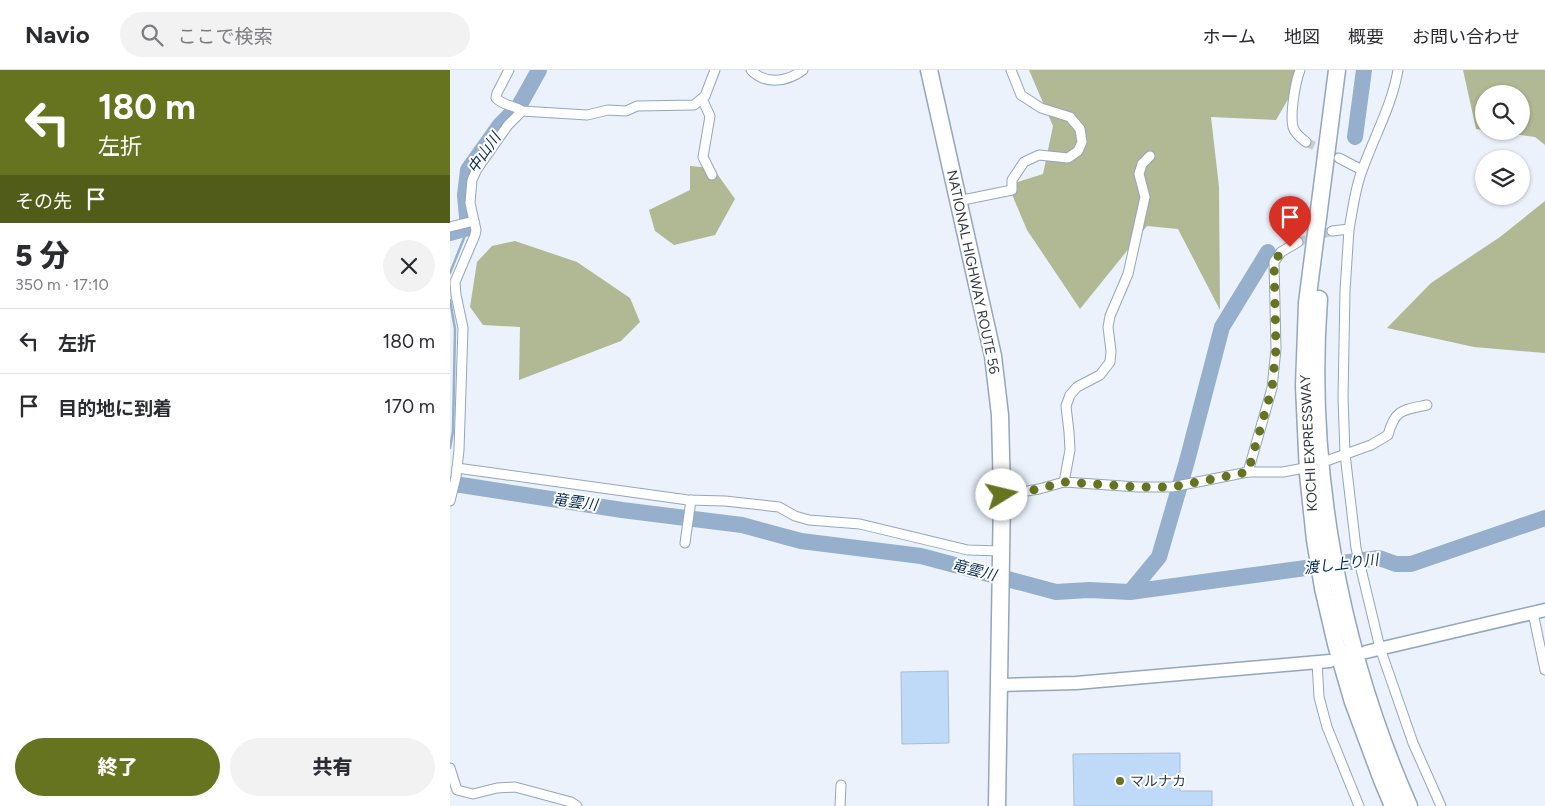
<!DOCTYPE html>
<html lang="ja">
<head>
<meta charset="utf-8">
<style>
  :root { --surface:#fff; --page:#f2f2f3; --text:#2b2b33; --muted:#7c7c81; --line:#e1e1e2; --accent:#66731f }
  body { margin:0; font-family:Figtree,"Noto Sans JP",sans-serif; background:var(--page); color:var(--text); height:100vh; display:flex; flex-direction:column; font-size:19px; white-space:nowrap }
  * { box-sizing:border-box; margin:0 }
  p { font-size:16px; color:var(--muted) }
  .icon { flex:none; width:28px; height:28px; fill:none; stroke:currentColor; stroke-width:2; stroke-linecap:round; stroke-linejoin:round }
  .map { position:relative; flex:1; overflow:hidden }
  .drawer { display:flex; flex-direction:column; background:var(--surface); width:450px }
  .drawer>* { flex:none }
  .top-card { background:#66731f; color:#fff; overflow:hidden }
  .buttons { position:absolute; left:1025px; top:15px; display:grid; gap:10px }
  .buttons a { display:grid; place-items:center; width:55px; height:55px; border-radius:50%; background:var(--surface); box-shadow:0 1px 4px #0004; font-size:25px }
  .pin { position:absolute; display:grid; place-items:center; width:42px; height:42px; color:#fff; margin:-51px -21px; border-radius:50% 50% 50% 0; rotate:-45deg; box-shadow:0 0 5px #0007 }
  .pin .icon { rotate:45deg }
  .me { position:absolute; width:55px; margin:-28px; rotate:81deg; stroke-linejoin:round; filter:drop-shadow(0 0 4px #0008) }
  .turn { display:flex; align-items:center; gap:18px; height:105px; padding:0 15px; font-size:22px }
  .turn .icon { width:65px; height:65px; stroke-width:2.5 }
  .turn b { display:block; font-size:35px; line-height:42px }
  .then { display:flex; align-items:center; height:48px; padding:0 15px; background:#0003; gap:10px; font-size:19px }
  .round { display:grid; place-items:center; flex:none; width:52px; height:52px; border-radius:26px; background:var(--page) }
  .head { display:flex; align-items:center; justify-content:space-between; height:85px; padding:0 15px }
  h1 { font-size:30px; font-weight:800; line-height:38px }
  .cta { display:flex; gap:10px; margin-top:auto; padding:10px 15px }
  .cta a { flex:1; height:58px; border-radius:30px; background:var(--accent); color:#fff; font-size:20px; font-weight:800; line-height:58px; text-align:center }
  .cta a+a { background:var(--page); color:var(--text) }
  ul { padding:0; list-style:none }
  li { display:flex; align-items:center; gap:15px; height:65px; padding:0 15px; border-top:1px solid var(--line) }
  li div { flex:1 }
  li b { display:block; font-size:19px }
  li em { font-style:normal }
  header { display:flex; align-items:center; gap:30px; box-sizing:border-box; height:70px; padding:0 25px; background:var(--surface); border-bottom:1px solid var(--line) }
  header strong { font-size:24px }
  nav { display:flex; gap:28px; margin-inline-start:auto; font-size:18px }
  .search { width:350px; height:45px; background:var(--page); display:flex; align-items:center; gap:12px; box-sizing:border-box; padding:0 18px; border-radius:28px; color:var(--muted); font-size:19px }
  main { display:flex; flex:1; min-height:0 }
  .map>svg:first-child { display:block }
  .forest { fill:#b0b894 }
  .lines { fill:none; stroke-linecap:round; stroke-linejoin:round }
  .stream { stroke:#95afcc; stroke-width:2.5 }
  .river { stroke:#95afcc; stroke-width:16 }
  .building { fill:#bfdaf9; stroke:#aabcd1 }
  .street-tunnel { stroke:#c6cdd5; stroke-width:9; stroke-dasharray:9 4.5; stroke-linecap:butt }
  .street-casing { stroke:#94a6ba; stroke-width:11 }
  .secondary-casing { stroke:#94a6ba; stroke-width:15 }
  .highway-casing { stroke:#94a6ba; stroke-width:19 }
  .street { stroke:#fff; stroke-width:9 }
  .secondary { stroke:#fff; stroke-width:12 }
  .highway { stroke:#fff; stroke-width:16 }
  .route { stroke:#66731f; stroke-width:9; stroke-dasharray:0 16.2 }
  .poi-dot { fill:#66731f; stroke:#fff; stroke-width:2 }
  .labels { text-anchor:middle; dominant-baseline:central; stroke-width:4; stroke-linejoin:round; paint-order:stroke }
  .street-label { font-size:14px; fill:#30373f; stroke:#fff }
  .poi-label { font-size:14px; fill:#30373f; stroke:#fff; text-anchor:start }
  .water-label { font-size:15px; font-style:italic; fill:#032950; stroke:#fff }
</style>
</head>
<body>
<header>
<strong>Navio</strong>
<div class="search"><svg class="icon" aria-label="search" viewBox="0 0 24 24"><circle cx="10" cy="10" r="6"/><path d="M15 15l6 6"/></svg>ここで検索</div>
<nav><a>ホーム</a><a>地図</a><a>概要</a><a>お問い合わせ</a></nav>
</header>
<main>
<section class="drawer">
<div class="top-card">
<div class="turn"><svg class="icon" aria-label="left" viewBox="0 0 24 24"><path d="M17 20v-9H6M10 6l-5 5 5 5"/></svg><div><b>180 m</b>左折</div></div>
<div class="then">その先<svg class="icon" aria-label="arrive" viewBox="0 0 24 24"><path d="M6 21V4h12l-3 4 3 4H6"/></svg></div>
</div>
<div class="head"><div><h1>5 分</h1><p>350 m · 17:10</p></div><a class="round"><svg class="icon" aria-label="close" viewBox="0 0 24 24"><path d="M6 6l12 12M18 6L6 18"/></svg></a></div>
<ul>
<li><svg class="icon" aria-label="left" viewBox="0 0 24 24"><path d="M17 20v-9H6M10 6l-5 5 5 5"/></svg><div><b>左折</b></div><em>180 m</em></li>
<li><svg class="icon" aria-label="arrive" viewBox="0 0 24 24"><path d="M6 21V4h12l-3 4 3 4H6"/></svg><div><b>目的地に到着</b></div><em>170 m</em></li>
</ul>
<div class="cta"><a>終了</a><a>共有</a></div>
</section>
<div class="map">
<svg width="1095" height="736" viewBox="0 0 1095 736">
  <rect width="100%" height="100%" fill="#ebf2fb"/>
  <!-- forest -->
  <g class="forest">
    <path d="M579,0H855L826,50L761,47L769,117L770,240L728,159L697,156L630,239L577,160L558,115L593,104L603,56Z"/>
    <path d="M1013,0H1095V75L1085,67L1043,61H1071V24H1034V60L1026,59Z"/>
    <path d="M240,96L263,98L285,129L265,165L224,175L205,161L199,140L240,120Z"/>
    <path d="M1095,131V283L1024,277L937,258L981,213L1050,167Z"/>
    <path d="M65,171L127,192L180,228L190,252L171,271L69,310L70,257L33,255L20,237L27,192L42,176Z"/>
  </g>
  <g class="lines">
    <!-- stream -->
    <g class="stream">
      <path d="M0,203L18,158"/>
      <path d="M0,230L5,259L3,361L0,378"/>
    </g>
    <!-- river -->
    <g class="river">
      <path d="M905,67L914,0"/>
      <path d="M0,163L18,158L15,125L18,100L50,55L69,36L89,0"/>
      <path d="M0,415H11L172,440L292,455L351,471L471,486L606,522L639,520L680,522L929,488L946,494H961L1095,448"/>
      <path d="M680,522L709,487L737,391L772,257L818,182"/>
    </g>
  </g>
  <!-- building -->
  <g class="building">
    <path d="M498,601L499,673L452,674L451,602Z"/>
    <path d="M730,683V721H762V736H624L623,684Z"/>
  </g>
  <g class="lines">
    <!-- street-tunnel -->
    <g class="street-tunnel">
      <path d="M856,72L889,88"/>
      <path d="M848,172L882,161"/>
    </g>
    <!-- street casing -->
    <g class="street-casing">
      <g id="street">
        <path d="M59,0L47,23L46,28C53,36 64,35 72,41L137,45L158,40L176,41L187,36L244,35L255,26L265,0"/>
        <path d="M301,0C315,15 337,12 353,0"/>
        <path d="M850,0C845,13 840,44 843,57C845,64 851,68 856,72"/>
        <path d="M252,29L260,46L253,87L262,105"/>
        <path d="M889,88L912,100"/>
        <path d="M508,131L562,120V110L574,92L589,85L618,88L628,81L632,72L630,59L620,47L591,38L571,25L561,0"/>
        <path d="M0,157L24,151"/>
        <path d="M899,159L895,221L893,327L895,384L906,478L930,578L963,673L991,736"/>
        <path d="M882,161L899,159C903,139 905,117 913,98C925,65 942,35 948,0"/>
        <path d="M879,390L921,375L938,365C945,339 953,340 977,335"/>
        <path d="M7,398L238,430L275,431L329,437L345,446L359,450L410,454L518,480L551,481"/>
        <path d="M798,402L822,318L826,279L824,192L831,182L848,172"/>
        <path d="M614,412L620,380L619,362L616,336L620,325L627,317L650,305L660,292L661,281L658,257L660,246L678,204L695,127L689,104L692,94L700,86"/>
        <path d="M552,425L589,419L614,412L688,417H722L798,402H833L849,399"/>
        <path d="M0,431L6,407L9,380L13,258L6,225L5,212L25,165L26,160L20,133L22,110L27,99L58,55L72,41"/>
        <path d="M235,473L241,430"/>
        <path d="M1083,543L1095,600"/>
        <path d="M867,592L869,627L877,657L909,736"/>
        <path d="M0,698L7,720L23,724L47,718L65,717L121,732L127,736"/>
        <path d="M390,736L391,715"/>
      </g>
    </g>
    <!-- secondary casing -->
    <g class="secondary-casing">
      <g id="secondary">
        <path d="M916,582L1095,540"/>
        <path d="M549,615L626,613L880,591"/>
      </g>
    </g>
    <!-- highway casing -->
    <g class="highway-casing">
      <g id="highway">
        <path d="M479,0L543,286L550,345L552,425L547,736"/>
        <path d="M887,0L857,233L854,316L858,404L865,470L873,518L886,574L903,632L932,710L943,736"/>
        <path d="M869,229C856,399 890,580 959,736"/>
      </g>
    </g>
    <!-- street -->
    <use href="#street" class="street"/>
    <!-- secondary -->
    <use href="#secondary" class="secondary"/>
    <!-- highway -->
    <use href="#highway" class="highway"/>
  </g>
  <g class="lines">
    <!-- route -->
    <path class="route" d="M552,425L589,419L614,412L688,417H722L798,402L822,318L826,279L824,192L831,182L840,177"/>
  </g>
  <!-- markers -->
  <circle class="poi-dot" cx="670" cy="711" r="5"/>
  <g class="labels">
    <!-- street labels -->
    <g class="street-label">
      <text transform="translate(523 202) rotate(78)">NATIONAL HIGHWAY ROUTE 56</text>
      <text transform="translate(859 373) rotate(-93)">KOCHI EXPRESSWAY</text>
    </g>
    <!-- poi labels -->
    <g class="poi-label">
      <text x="680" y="711">マルナカ</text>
    </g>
    <!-- water labels -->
    <g class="water-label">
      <text transform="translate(34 83) rotate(-55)">中山川</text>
      <text transform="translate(125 432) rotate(8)">竜雲川</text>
      <text transform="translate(891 494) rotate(-7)">渡し上り川</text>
      <text transform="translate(524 500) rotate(15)">竜雲川</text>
    </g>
  </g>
</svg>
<div class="buttons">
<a><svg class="icon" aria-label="search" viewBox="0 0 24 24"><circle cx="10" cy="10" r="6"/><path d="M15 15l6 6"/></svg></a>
<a><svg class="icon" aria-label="layers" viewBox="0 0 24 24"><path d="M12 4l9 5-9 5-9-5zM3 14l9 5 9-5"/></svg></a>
</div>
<div class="pin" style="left:840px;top:177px;background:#d93025"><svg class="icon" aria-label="arrive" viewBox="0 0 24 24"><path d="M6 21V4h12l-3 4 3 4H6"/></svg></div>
<svg class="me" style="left:552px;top:425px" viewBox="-20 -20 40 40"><circle r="19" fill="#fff"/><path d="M0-13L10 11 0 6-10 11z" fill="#66731f"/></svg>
</div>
</main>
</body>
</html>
